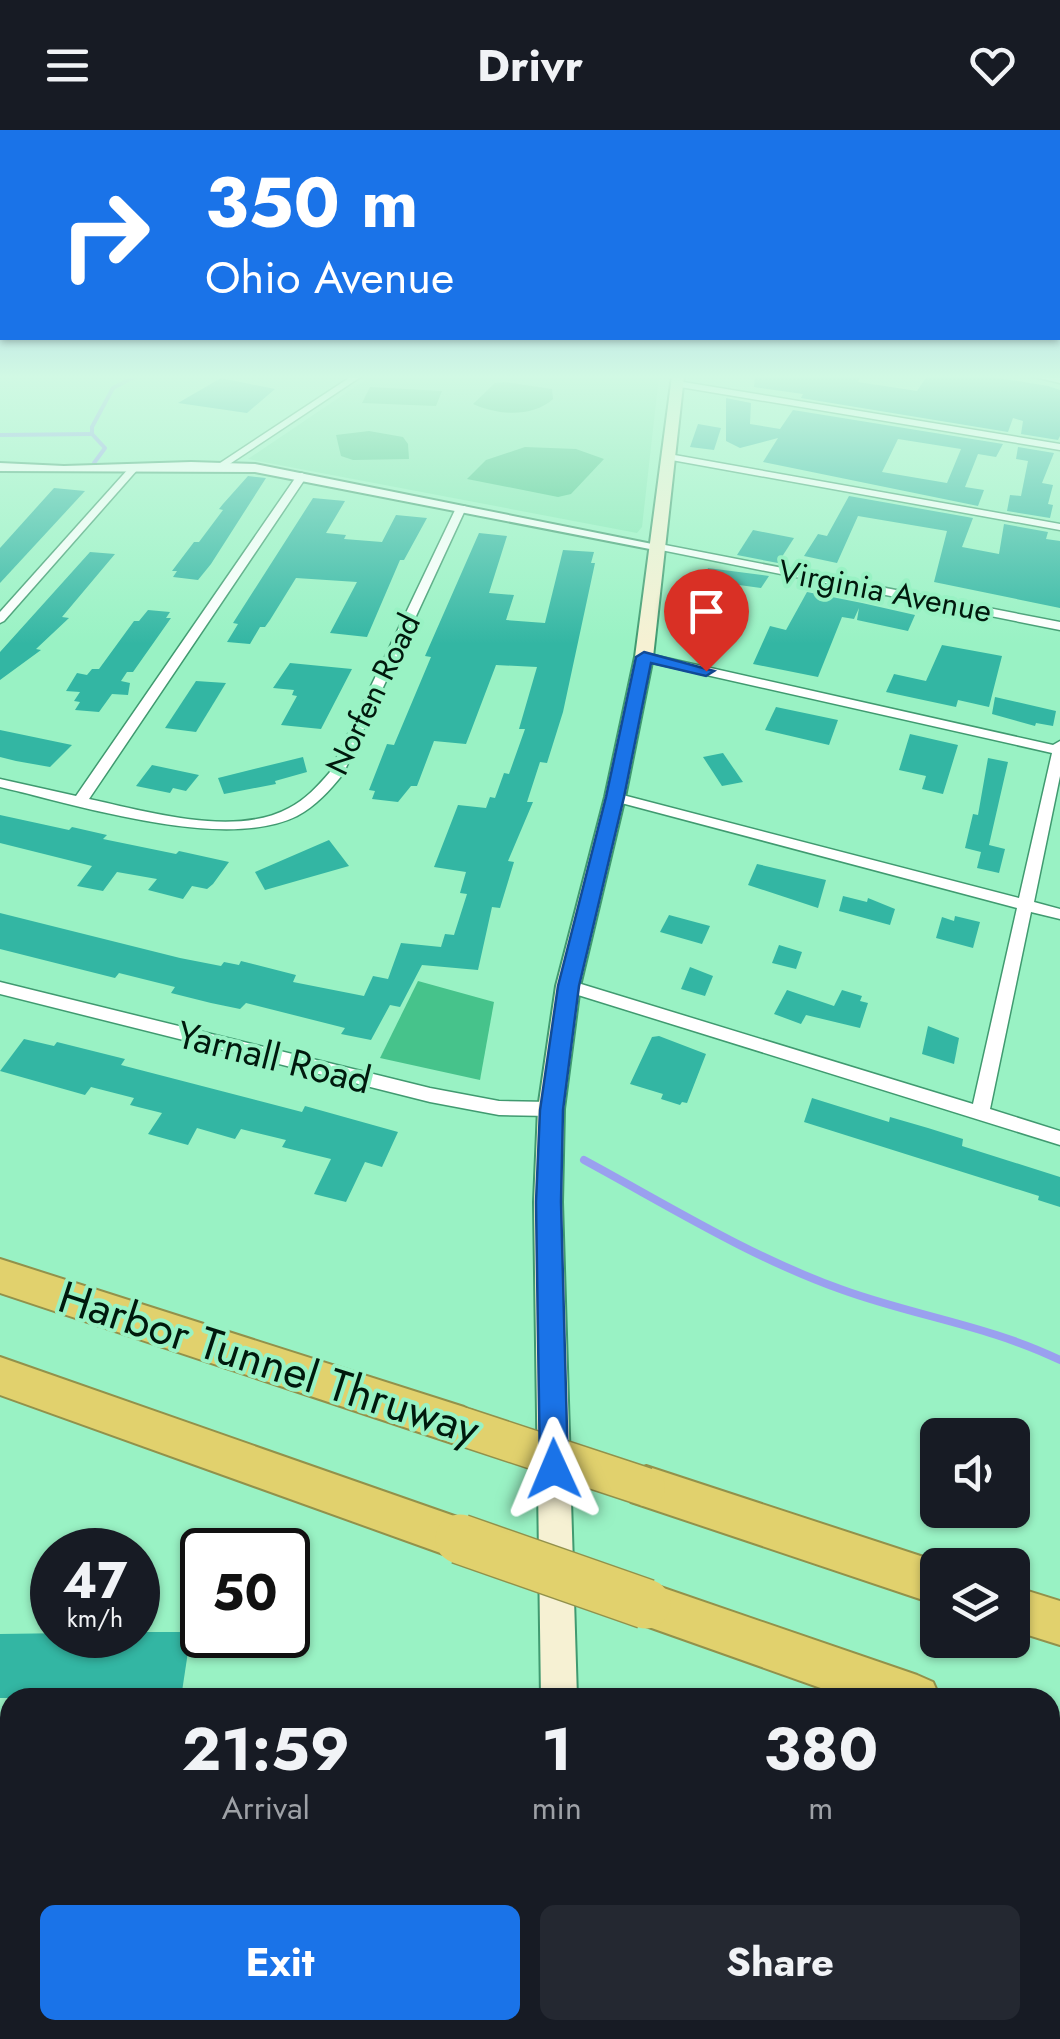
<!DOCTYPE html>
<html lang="en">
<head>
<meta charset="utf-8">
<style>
  :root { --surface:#171b24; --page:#242831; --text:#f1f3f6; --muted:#9ea1a6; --accent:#1a73e8 }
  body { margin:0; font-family:Jost,sans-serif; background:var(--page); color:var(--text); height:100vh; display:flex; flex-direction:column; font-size:38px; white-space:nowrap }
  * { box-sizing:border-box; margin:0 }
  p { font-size:32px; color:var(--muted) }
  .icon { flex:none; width:55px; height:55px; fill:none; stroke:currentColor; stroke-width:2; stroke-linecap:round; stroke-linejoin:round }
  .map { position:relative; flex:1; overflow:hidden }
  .drawer { position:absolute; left:0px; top:1558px; width:1060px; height:352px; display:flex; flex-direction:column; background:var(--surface); border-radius:30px 30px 0 0; box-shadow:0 2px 8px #0004 }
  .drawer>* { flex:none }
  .guide { position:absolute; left:0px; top:0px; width:1060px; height:210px; box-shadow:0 2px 8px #0004; background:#1a73e8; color:#fff; overflow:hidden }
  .controls { position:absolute; left:920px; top:1288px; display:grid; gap:20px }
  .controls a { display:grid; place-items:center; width:110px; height:110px; border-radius:15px; background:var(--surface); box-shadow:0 2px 8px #0004; font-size:50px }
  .speed { position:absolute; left:30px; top:1398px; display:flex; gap:20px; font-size:50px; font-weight:700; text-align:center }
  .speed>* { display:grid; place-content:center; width:130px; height:130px; border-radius:50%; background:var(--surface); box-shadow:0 2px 8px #0004; line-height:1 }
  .speed small { font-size:25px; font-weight:400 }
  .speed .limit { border:5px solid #111; border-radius:15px; background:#fff; color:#111 }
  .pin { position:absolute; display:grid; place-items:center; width:85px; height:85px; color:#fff; margin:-102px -42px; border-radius:50% 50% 50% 0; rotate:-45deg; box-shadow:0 0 10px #0007 }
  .pin .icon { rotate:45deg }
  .me { position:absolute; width:110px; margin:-55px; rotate:359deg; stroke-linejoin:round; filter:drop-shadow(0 0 8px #0008) }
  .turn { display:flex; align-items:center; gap:35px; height:210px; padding:0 40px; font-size:45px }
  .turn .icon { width:130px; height:130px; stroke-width:2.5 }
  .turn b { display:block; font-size:70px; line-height:85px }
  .eta { display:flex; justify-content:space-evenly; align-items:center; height:170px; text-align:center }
  .eta b { font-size:60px; font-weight:700; line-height:70px }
  .cta { display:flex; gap:20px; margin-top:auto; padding:20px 40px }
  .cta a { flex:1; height:115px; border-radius:15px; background:var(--accent); color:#fff; font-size:40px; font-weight:700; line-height:115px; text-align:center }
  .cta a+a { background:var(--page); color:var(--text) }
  header { display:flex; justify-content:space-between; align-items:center; height:130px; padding:0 40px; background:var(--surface); font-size:45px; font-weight:700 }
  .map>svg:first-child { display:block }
  .built { fill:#84e8b5 }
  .green { fill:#46c38b }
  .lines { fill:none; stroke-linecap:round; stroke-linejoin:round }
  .stream-far1 { stroke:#9aa0ef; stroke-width:4 }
  .stream { stroke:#9aa0ef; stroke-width:8 }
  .building { fill:#33b6a3; fill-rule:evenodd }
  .minor-casing { stroke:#409a70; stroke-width:3 }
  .tertiary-casing { stroke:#409a70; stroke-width:4 }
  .secondary-casing { stroke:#409a70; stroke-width:4 }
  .motorway-casing { stroke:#92914b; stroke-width:4 }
  .minor { fill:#fff; fill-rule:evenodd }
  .tertiary { fill:#fff; fill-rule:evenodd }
  .secondary { fill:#f6f1d3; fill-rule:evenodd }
  .motorway { fill:#e1d16d; fill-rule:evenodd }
  .motorway-bridge-far1-casing { stroke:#92914b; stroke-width:41; stroke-linecap:butt }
  .motorway-bridge-casing { stroke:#92914b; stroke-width:52; stroke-linecap:butt }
  .motorway-bridge-far1 { stroke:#e1d16d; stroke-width:38 }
  .motorway-bridge { stroke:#e1d16d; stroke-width:49 }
  .route { fill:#1a73e8; stroke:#114b97; stroke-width:2.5 }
  .labels { text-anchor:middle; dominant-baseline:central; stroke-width:8; stroke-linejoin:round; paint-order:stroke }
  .far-street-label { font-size:32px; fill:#00190d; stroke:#99f2c4 }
  .street-label { font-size:38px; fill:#00190d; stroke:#99f2c4 }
  .near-street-label { font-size:45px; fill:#00190d; stroke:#99f2c4 }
</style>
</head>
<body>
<header><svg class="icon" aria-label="menu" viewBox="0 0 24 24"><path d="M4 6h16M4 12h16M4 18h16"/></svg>Drivr<svg class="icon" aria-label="heart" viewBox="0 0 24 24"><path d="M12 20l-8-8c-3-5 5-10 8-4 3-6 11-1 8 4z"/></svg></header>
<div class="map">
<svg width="1060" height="1909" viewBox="0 0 1060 1909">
  <rect width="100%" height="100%" fill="#99f2c4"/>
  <!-- built -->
  <path class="built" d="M371,246H659L642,397L637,403L248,329Z"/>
  <!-- green -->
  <g class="green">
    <path d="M505,252L552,259L553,269C532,288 497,285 473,274L495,253Z"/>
    <path d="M370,257L442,261L436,276L362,273Z"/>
    <path d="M369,301L403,307L408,314L409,329L353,330L341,326L336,305Z"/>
    <path d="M525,317L576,319L604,329L571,364L558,367L467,349L486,330Z"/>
    <path d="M418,851L494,872L480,950L380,928Z"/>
  </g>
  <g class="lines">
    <!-- stream-far1 -->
    <g class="stream-far1">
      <path d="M0,305L92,304"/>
      <path d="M94,333L105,318L92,304V297L113,258L136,246"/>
    </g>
    <!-- stream -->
    <path class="stream" d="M584,1030C669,1076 752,1128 843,1160C915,1186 990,1196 1060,1230"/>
  </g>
  <!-- building -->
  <g class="building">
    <path d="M755,246H861L858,252L917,261L927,246H986L1048,256L1060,260V306L1058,310L1021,304L1023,291L1013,288L1008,302L801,268L803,264L754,257Z"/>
    <path d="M221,248L275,259L247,283L178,273Z"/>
    <path d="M726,268L751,273L750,294L780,299L793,280L1003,314L996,327L978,324L965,357L984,360L978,376L763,332L778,308L740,318L726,311ZM898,309L961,319L947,353L882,342Z"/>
    <path d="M698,294L721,298L714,320L690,317Z"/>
    <path d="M1018,317L1054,323L1042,353L1053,355L1048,374L1053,375L1050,388L1007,381L1010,365L1021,366L1028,331L1016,329Z"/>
    <path d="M248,346L266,348L211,434L198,450L173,447L177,441H172L194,412H199L223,380L219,379L223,374Z"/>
    <path d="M54,358L85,361L0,453V418Z"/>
    <path d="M849,366L973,388L962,417L999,424L1004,394L1048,402L1046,409L1060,411V478L934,452L947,401L858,386L837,433L804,426L818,404L827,406Z"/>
    <path d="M313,368L345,371L326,403L346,405L344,409L382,412L396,385L427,388L404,430H400L367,507L330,503L357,452L296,448L270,490L265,497H260L250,514L227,512L238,494L233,493Z"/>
    <path d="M753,400L794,408L778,433L737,425Z"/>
    <path d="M479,403L507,406L489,463L514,465L506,490L545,493L563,420L594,422L591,433H595L563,582L547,633L540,632L527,672H533L508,731L514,732L500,778L492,777L478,840L422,835L400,877L390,875L371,910L341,904L345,898L246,873L240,879L211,873L171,863L175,857L119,843L115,848L0,819V783L180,828L221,836L224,832L239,835L241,831L296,845L293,852L364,866L373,846L388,849L401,813L441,817L445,804L454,805L467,764L460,763L466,742L434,737L458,675L486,678L490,667L495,668L504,643L509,644L525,599H519L537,537L496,535L466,614L434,611L417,656H411L398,672L372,669L375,661L369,660L387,614L394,615L431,527L425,526Z"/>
    <path d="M90,422L115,424L62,487L69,488L36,519L41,520L0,550V522Z"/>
    <path d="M708,438L769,446L761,458L739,455L722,490L737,496L721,521L681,512L695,491L684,486Z"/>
    <path d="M807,462L862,473L915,485L908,501L857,490L859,478L854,489L842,487L818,547L753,534L770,496L786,500Z"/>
    <path d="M148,480L170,482L166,488H171L133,542H127L121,551L130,553L128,565L112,564L99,582L75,580L80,572L74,571L80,562L66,561L77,543L87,545L92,539H99L134,491H139Z"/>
    <path d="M942,515L1002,526L989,577L958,570L956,577L886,562L894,544L926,551Z"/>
    <path d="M290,533L352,539L321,599L281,595L297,566L292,565L294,560L273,558Z"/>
    <path d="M196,551L226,553L196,602L165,598Z"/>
    <path d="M995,567L1056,581L1053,596L1036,593L1035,596L992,584Z"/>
    <path d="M776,577L838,590L829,615L765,600Z"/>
    <path d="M0,600L72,615L50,637L16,631L0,627Z"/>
    <path d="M910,604L958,615L943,664L922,659L926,646L899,640Z"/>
    <path d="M723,623L743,652L722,656L703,627Z"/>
    <path d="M303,627L307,642L275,651L276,654L224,664L218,648Z"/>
    <path d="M988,628L1008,632L989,715L1005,719L999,743L977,738L981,722L965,718L973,684L978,685Z"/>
    <path d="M152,635L199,645L186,661L173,658L170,663L136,656Z"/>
    <path d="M0,685L69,700L72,697L107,705L103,709L176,724L179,721L229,732L213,754L207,759L192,756L183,769L148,760L157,749L117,742L103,761L77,756L92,736L0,713Z"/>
    <path d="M329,710L349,736L265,760L255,742Z"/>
    <path d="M757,734L826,750L818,778L748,755Z"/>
    <path d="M843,766L867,772L868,768L895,779L890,795L839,781Z"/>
    <path d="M669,785L710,796L702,814L660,802Z"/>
    <path d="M955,786L980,792L973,818L936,808L942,787L954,791Z"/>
    <path d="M779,815L802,822L796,839L772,833Z"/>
    <path d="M690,837L713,846L705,866L681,859Z"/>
    <path d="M787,860L834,876L842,860L862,866L860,871L868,873L860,898L806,885L801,894L774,884Z"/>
    <path d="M928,896L959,908L954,934L922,924Z"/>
    <path d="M659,906L706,924L687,973L682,972L680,975L661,969L663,964L630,954L652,907Z"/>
    <path d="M24,909L54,916L57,912L125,929L121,935L302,982L305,976L398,1002L382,1037L365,1032L346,1072L314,1064L331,1029L282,1017L286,1010L241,999L235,1009L197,998L188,1015L148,1004L162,983L130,975L134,968L91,957L85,965L0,941Z"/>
    <path d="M812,968L889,992L890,987L928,998L963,1009L962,1016L1060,1047V1077L1038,1070L1039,1066L804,992Z"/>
    <path d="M138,1502H191L181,1568H0V1504Z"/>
  </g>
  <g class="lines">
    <!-- minor casing -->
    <g class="minor-casing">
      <g id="minor">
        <path d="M352,246H362L225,337L217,335Z"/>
        <path d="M1030,246L1060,247V253Z"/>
        <path d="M677,251L1060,314V320L674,256Z"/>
        <path d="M669,324L1060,394V400L666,329V325Z"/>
        <path d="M130,337L138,339L4,491L0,493V482Z"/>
        <path d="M302,343L307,346L89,669C146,681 234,708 289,678C306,669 317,657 330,642L456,378L465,376L466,378L343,644C330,660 316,676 297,686C224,722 78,675 0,657V649L76,666L298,344Z"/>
        <path d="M660,414L1060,492V500L656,419L655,417Z"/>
        <path d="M644,523L1053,615L1060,611V646L1034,772L1060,779V789L1031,782L990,979L1060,1001V1015L562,860L560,856L568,850L973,974L1017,778L610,670L608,667L615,663L1019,768L1052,623L640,530V524Z"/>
        <path d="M0,852L430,958L499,971L551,972L557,974L560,979L557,984L551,986L499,985L430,972L0,864Z"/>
      </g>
    </g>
    <!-- tertiary casing -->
    <g class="tertiary-casing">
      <path id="tertiary" d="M191,332L255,334L667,417L660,421L255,342L0,341V333L64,336Z"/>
    </g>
    <!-- secondary casing -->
    <g class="secondary-casing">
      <g id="secondary">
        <path d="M672,246H684L653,527L625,667L580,856L564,979L562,1072L577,1568H541L534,1072L538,979L556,856L605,667L635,527Z"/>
        <rect x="545" y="1900" width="42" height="9"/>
      </g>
    </g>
    <!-- motorway casing -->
    <g class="motorway-casing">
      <g id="motorway">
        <path d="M0,1129L464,1277L478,1283L484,1297L478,1311L464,1317L0,1163Z"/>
        <path d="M0,1227L460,1388L475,1394L481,1409L475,1424L460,1430L0,1265Z"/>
        <path d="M646,1336L948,1435H938V1475L631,1372L625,1357L631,1342Z"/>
        <path d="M646,1452L917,1545L933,1552L940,1568H849L646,1496L630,1490L624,1474L630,1458Z"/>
        <path d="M1012,1456L1060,1471V1515L1012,1500Z"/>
        <path d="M1050,1589L1060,1593V1641L1050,1637Z"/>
      </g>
    </g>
    <!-- minor -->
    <use href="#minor" class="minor"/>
    <!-- tertiary -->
    <use href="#tertiary" class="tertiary"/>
    <!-- secondary -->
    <use href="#secondary" class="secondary"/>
    <!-- motorway -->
    <use href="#motorway" class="motorway"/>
    <!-- motorway-bridge-far1 casing -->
    <g class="motorway-bridge-far1-casing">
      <path id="motorway-bridge-far1" d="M464,1297L646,1357"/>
    </g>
    <!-- motorway-bridge casing -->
    <g class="motorway-bridge-casing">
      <path id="motorway-bridge" d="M460,1409L646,1474"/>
    </g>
    <!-- motorway-bridge-far1 -->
    <use href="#motorway-bridge-far1" class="motorway-bridge-far1"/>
    <!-- motorway-bridge -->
    <use href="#motorway-bridge" class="motorway-bridge"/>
  </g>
  <!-- sky -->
  <linearGradient id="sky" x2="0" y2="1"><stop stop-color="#89aceb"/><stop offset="0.48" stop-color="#d1f9e4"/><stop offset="1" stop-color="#d1f9e4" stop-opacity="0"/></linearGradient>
  <rect width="1060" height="514" fill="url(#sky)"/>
  <!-- route -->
  <path class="route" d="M644,522L714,541L706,546L651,533L624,667L579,856L563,980L561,1072L568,1339L564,1349L554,1353L544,1349L540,1339L536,1072L540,980L558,856L606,667L636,527Z"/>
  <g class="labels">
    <!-- far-street labels -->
    <g class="far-street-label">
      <text transform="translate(885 461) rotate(11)">Virginia Avenue</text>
      <text transform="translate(373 564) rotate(-64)">Norfen Road</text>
    </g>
    <!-- street labels -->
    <g class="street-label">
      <text transform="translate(274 927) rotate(14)">Yarnall Road</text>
    </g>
    <!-- near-street labels -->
    <g class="near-street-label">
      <text transform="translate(269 1233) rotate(18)">Harbor Tunnel Thruway</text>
    </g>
  </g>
</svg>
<div class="controls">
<a><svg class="icon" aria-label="sound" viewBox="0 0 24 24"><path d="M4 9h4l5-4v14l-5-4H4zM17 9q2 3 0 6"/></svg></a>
<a><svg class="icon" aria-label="layers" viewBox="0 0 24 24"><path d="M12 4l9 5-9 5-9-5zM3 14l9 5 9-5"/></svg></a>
</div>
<div class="speed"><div>47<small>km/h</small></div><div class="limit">50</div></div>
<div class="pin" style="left:706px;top:541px;background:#d93025"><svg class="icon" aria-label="arrive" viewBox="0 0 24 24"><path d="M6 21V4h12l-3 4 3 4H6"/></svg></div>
<svg class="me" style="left:554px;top:1339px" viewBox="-20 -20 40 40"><path d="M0-17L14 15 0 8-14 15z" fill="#1a73e8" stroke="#fff" stroke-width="4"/></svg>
<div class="guide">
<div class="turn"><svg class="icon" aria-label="right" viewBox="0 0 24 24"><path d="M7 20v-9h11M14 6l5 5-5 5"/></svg><div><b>350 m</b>Ohio Avenue</div></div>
</div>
<section class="drawer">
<div class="eta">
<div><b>21:59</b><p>Arrival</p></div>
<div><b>1</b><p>min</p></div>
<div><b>380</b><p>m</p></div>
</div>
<div class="cta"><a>Exit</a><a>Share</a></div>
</section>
</div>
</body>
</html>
